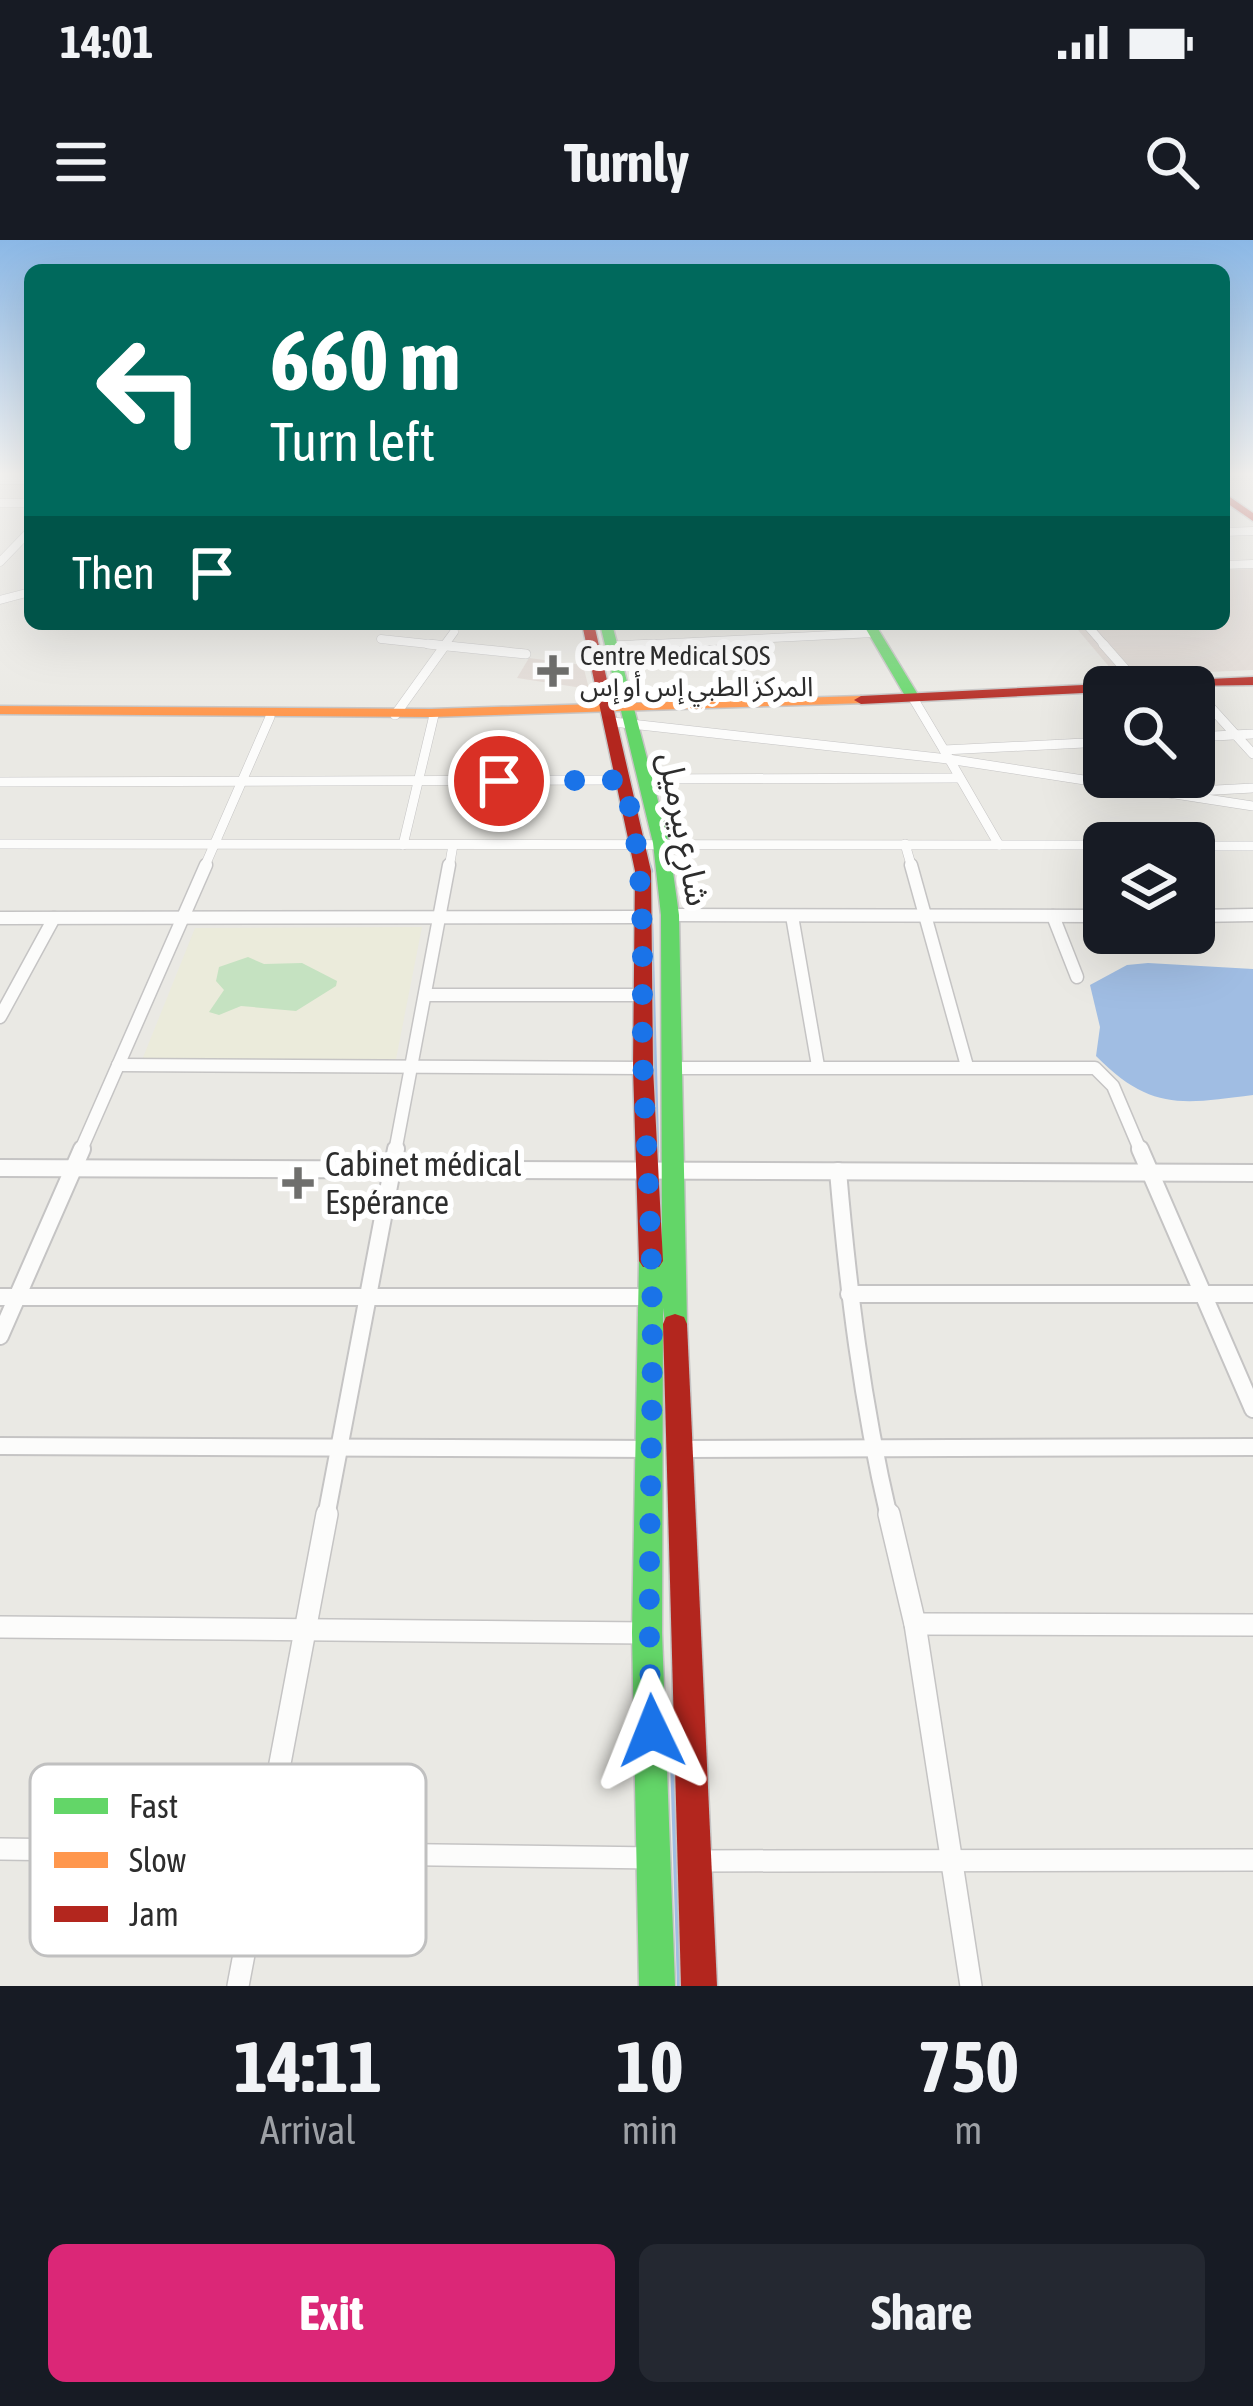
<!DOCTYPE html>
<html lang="en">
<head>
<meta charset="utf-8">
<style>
  :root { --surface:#171b24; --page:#242831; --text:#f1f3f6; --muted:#9ea1a6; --accent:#db2777 }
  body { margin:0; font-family:"Asap Condensed","Noto Sans Arabic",sans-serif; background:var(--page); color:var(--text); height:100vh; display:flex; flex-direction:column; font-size:45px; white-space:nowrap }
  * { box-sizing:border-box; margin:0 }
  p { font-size:39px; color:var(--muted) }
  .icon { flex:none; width:66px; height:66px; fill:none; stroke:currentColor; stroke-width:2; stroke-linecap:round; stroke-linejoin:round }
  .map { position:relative; height:1746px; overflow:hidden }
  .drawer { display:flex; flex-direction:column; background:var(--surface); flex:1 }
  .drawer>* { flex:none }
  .banner { position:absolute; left:24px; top:24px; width:1206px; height:366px; border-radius:18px; box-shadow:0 12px 48px #0002; background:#00695c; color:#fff; overflow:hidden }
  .tools { position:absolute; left:1083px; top:426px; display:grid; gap:24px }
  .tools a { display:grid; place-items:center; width:132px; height:132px; border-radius:18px; background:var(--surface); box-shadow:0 12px 48px #0002; font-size:60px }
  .pin { position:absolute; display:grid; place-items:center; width:102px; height:102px; color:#fff; margin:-51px; border:6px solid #fff; border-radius:50%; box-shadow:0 3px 12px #0007 }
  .me { position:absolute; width:132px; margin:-66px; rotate:358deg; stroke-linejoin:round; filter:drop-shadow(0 0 9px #0008) }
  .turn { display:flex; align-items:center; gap:42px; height:252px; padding:0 48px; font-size:54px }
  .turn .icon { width:156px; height:156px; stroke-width:2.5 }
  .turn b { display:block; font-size:84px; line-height:102px }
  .then { display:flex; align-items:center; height:114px; padding:0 48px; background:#0003; gap:24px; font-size:45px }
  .eta { display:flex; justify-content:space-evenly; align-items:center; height:204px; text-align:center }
  .eta b { font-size:72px; font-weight:700; line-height:84px }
  .primary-button { display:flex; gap:24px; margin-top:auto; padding:24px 48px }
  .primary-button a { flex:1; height:138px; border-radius:18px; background:var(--accent); color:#fff; font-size:48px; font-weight:700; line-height:138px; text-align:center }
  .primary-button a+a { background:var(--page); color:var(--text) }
  .status { display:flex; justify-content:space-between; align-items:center; height:84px; padding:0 60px; background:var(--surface); direction:ltr }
  .status svg { height:33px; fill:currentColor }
  header { display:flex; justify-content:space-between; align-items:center; height:156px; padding:0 48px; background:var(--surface); font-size:54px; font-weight:700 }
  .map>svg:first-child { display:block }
  .education { fill:#ebebdb }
  .medical { fill:#e1dad5 }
  .green { fill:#c5e2c1 }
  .water { fill:#a0bde3 }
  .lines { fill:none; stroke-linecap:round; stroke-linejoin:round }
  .stream-far2 { stroke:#a0bde3; stroke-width:3 }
  .stream-far1 { stroke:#a0bde3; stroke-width:4.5 }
  .stream { stroke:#a0bde3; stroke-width:8 }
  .street-far4-casing { stroke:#c5c4c4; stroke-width:9 }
  .street-far3-casing { stroke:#c5c4c4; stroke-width:10 }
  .street-far2-casing { stroke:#c5c4c4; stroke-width:15 }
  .street-far1-casing { stroke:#c5c4c4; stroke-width:20 }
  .street-casing { stroke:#c5c4c4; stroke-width:24 }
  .fast-casing { stroke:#c5c4c4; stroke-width:3 }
  .slow-casing { stroke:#c5c4c4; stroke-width:3 }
  .jam-casing { stroke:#c5c4c4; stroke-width:3 }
  .street-far4 { stroke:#fcfcfb; stroke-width:8 }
  .street-far3 { stroke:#fcfcfb; stroke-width:9 }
  .street-far2 { stroke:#fcfcfb; stroke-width:12 }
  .street-far1 { stroke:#fcfcfb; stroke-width:16 }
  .street { stroke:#fcfcfb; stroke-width:21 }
  .fast { fill:#63d668; fill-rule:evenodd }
  .slow { fill:#ff974d; fill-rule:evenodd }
  .jam { fill:#b3261e; fill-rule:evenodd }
  .route { stroke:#1a73e8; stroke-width:21; stroke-dasharray:0 37.8 }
  .poi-dot { fill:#6f6f6d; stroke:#fff; stroke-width:4.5 }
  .labels { text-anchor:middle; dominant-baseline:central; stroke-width:12; stroke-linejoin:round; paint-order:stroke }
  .far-poi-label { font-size:27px; fill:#2d2d2d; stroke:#fff; text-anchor:start }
  .street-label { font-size:33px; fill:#2d2d2d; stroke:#fff }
  .poi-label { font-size:33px; fill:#2d2d2d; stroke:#fff; text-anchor:start }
  .key { fill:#fff; stroke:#c0c0c0; stroke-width:3 }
  .key-label { font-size:33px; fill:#2d2d2d }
</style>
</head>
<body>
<div class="status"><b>14:01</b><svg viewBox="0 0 49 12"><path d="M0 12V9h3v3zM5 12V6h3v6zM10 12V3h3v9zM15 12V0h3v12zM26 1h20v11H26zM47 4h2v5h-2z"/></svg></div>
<header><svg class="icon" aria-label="menu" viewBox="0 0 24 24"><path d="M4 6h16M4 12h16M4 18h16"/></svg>Turnly<svg class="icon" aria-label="search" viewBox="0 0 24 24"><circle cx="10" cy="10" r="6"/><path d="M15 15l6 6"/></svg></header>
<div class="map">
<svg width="1253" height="1746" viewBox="0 0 1253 1746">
  <rect width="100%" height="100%" fill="#eae9e4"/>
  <!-- education -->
  <path class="education" d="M422,687L396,819L142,820L195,688Z"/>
  <!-- medical -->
  <g class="medical">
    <path d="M1253,329V430L1117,436L1073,384H1224V330Z"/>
    <path d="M529,418L583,425L589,449L517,438Z"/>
  </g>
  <!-- green -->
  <path class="green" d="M248,717L264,724L302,723L337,741L336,746L296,771L241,766L219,775L209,772L224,750L216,741L219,727Z"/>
  <!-- water -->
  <path class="water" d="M1148,723L1253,729V855C1182,864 1150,871 1096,816L1100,787L1090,745L1127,725Z"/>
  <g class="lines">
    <!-- stream-far2 -->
    <path class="stream-far2" d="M625,520L650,628"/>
    <!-- stream-far1 -->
    <g class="stream-far1">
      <path d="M649,625L651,631"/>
      <path d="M651,684L657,912"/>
    </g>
    <!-- stream -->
    <path class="stream" d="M674,1518L681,1746"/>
    <!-- street-far4 casing -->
    <g class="street-far4-casing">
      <g id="street-far4">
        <path d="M0,240H30"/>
        <path d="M0,263H30"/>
        <path d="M1224,292L1253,291"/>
        <path d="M0,322L30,291"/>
        <path d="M1224,325L1253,324"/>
        <path d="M0,360L30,352"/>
        <path d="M1086,384L1106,407"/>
        <path d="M381,399L457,407"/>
        <path d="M612,406L874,393"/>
        <path d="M443,407L454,392"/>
      </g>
    </g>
    <!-- street-far3 casing -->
    <g class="street-far3-casing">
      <g id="street-far3">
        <path d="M428,404L526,414"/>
        <path d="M1103,404L1140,446"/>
        <path d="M612,406L654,404"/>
        <path d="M1194,449L1253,514"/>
        <path d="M913,458L944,510"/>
        <path d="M395,475L446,404"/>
        <path d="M613,482L948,519L1253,566"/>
        <path d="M1194,497L1253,494"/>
        <path d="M644,539L959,538"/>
        <path d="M0,542L623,540"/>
        <path d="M1197,551L1253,548"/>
        <path d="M0,604L1104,605"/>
        <path d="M905,604L912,628"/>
        <path d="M403,605L434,475"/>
        <path d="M999,605L944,510L1104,502"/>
        <path d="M1194,606H1253"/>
        <path d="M204,628L270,477"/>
        <path d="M449,628L453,605"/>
      </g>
    </g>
    <!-- street-far2 casing -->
    <g class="street-far2-casing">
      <g id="street-far2">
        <path d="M911,625L967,826"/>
        <path d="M670,675L1104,676"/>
        <path d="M792,676L818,826"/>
        <path d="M1053,676L1077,737"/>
        <path d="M1194,676L1253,675"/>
        <path d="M0,678L641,677"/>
        <path d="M425,755H642"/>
        <path d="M0,777L54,678"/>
        <path d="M118,825L643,828"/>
        <path d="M672,828H1095L1113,846L1141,912"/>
        <path d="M80,912L206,625"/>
        <path d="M395,912L449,625"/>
      </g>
    </g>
    <!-- street-far1 casing -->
    <g class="street-far1-casing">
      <g id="street-far1">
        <path d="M1140,909L1253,1169"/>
        <path d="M0,928L1253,933"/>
        <path d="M838,931C848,1048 862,1163 889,1277"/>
        <path d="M849,1054H1253"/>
        <path d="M0,1057H652"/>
        <path d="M0,1096L82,909"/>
        <path d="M0,1206L654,1209"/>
        <path d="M676,1209L1253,1207"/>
        <path d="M326,1277L396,909"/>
      </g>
    </g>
    <!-- street casing -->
    <g class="street-casing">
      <g id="street">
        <path d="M889,1274L915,1384L971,1746"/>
        <path d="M915,1384L1253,1385"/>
        <path d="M0,1387L647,1393"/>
        <path d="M0,1609L655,1618"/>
        <path d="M693,1621L1253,1620"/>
        <path d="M238,1746L327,1274"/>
      </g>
    </g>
    <!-- fast casing -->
    <g class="fast-casing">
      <g id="fast">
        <path d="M600,384H612L669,603L679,675L687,1084L684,1091L675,1094L666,1091L663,1068L662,1393L675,1746H639L632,1393L639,1021L643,1015H659L662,1020L661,675L653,603Z"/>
        <path d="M863,384H875L920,458L918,461H908Z"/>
      </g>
    </g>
    <!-- slow casing -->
    <g class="slow-casing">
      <path id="slow" d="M861,456L868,460L866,463L431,477L0,474V466L431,469Z"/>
    </g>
    <!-- jam casing -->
    <g class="jam-casing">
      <g id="jam">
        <path d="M1224,253L1253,273V281L1224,261Z"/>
        <path d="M582,384H594L651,631L653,828L663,1021L659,1027H643L639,1021L633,828L635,631Z"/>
        <path d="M1253,437V445L1113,447L1120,443Z"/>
        <path d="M1104,444L1110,447H1104V452L861,464L854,460L861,456Z"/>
        <path d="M675,1074L684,1077L687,1084L717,1746H681L663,1084L666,1077Z"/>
      </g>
    </g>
    <!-- street-far4 -->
    <use href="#street-far4" class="street-far4"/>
    <!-- street-far3 -->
    <use href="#street-far3" class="street-far3"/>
    <!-- street-far2 -->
    <use href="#street-far2" class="street-far2"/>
    <!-- street-far1 -->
    <use href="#street-far1" class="street-far1"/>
    <!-- street -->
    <use href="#street" class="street"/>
    <!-- fast -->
    <use href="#fast" class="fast"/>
    <!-- slow -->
    <use href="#slow" class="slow"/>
    <!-- jam -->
    <use href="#jam" class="jam"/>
  </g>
  <!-- sky -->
  <linearGradient id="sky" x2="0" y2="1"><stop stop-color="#8bb8e6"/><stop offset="0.49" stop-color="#f6f5f3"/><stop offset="1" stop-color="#f6f5f3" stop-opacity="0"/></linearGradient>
  <rect width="1253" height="478" fill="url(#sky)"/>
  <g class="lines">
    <!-- route -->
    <path class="route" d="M499,541L623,540C650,637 640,728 643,828C646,904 651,979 652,1055C654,1200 645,1346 652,1491"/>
  </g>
  <!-- markers -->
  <g class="poi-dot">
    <path d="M547 413h12v12h12v12h-12v12h-12v-12h-12v-12h12z"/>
    <path d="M292 925h12v12h12v12h-12v12h-12v-12h-12v-12h12z"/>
  </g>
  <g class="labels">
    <!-- far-poi labels -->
    <g class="far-poi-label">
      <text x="580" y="415">Centre Medical SOS<tspan x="580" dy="31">المركز الطبي إس أو إس</tspan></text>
    </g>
    <!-- street labels -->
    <g class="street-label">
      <text transform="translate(685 589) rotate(79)">شارع بيرميل</text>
    </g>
    <!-- poi labels -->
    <g class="poi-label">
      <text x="325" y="924">Cabinet médical<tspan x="325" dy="38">Espérance</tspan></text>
    </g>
  </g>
  <!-- legend -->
  <rect x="30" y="1524" width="396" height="192" rx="18" class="key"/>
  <rect x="54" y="1558" width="54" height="16" fill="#63d668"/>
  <rect x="54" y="1612" width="54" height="16" fill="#ff974d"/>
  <rect x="54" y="1666" width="54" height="16" fill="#b3261e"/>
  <g class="key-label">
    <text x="129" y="1578">Fast</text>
    <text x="129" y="1632">Slow</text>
    <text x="129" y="1686">Jam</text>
  </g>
</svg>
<div class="tools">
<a><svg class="icon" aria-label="search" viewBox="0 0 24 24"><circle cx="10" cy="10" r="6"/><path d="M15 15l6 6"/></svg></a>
<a><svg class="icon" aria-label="layers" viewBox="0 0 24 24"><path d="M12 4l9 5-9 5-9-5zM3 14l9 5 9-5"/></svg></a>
</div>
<div class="pin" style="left:499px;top:541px;background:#d93025"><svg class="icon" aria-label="arrive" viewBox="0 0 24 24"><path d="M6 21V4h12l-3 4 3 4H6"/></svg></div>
<svg class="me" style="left:652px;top:1491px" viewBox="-20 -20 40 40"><path d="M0-17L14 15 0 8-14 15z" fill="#1a73e8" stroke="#fff" stroke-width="4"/></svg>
<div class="banner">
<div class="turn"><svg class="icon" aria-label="left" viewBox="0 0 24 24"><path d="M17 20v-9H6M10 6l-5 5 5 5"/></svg><div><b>660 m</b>Turn left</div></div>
<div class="then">Then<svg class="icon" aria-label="arrive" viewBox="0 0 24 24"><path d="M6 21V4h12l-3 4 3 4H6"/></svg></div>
</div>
</div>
<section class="drawer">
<div class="eta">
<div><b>14:11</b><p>Arrival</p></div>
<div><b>10</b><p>min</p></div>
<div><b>750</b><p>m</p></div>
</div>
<div class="primary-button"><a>Exit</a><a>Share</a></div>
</section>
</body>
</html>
